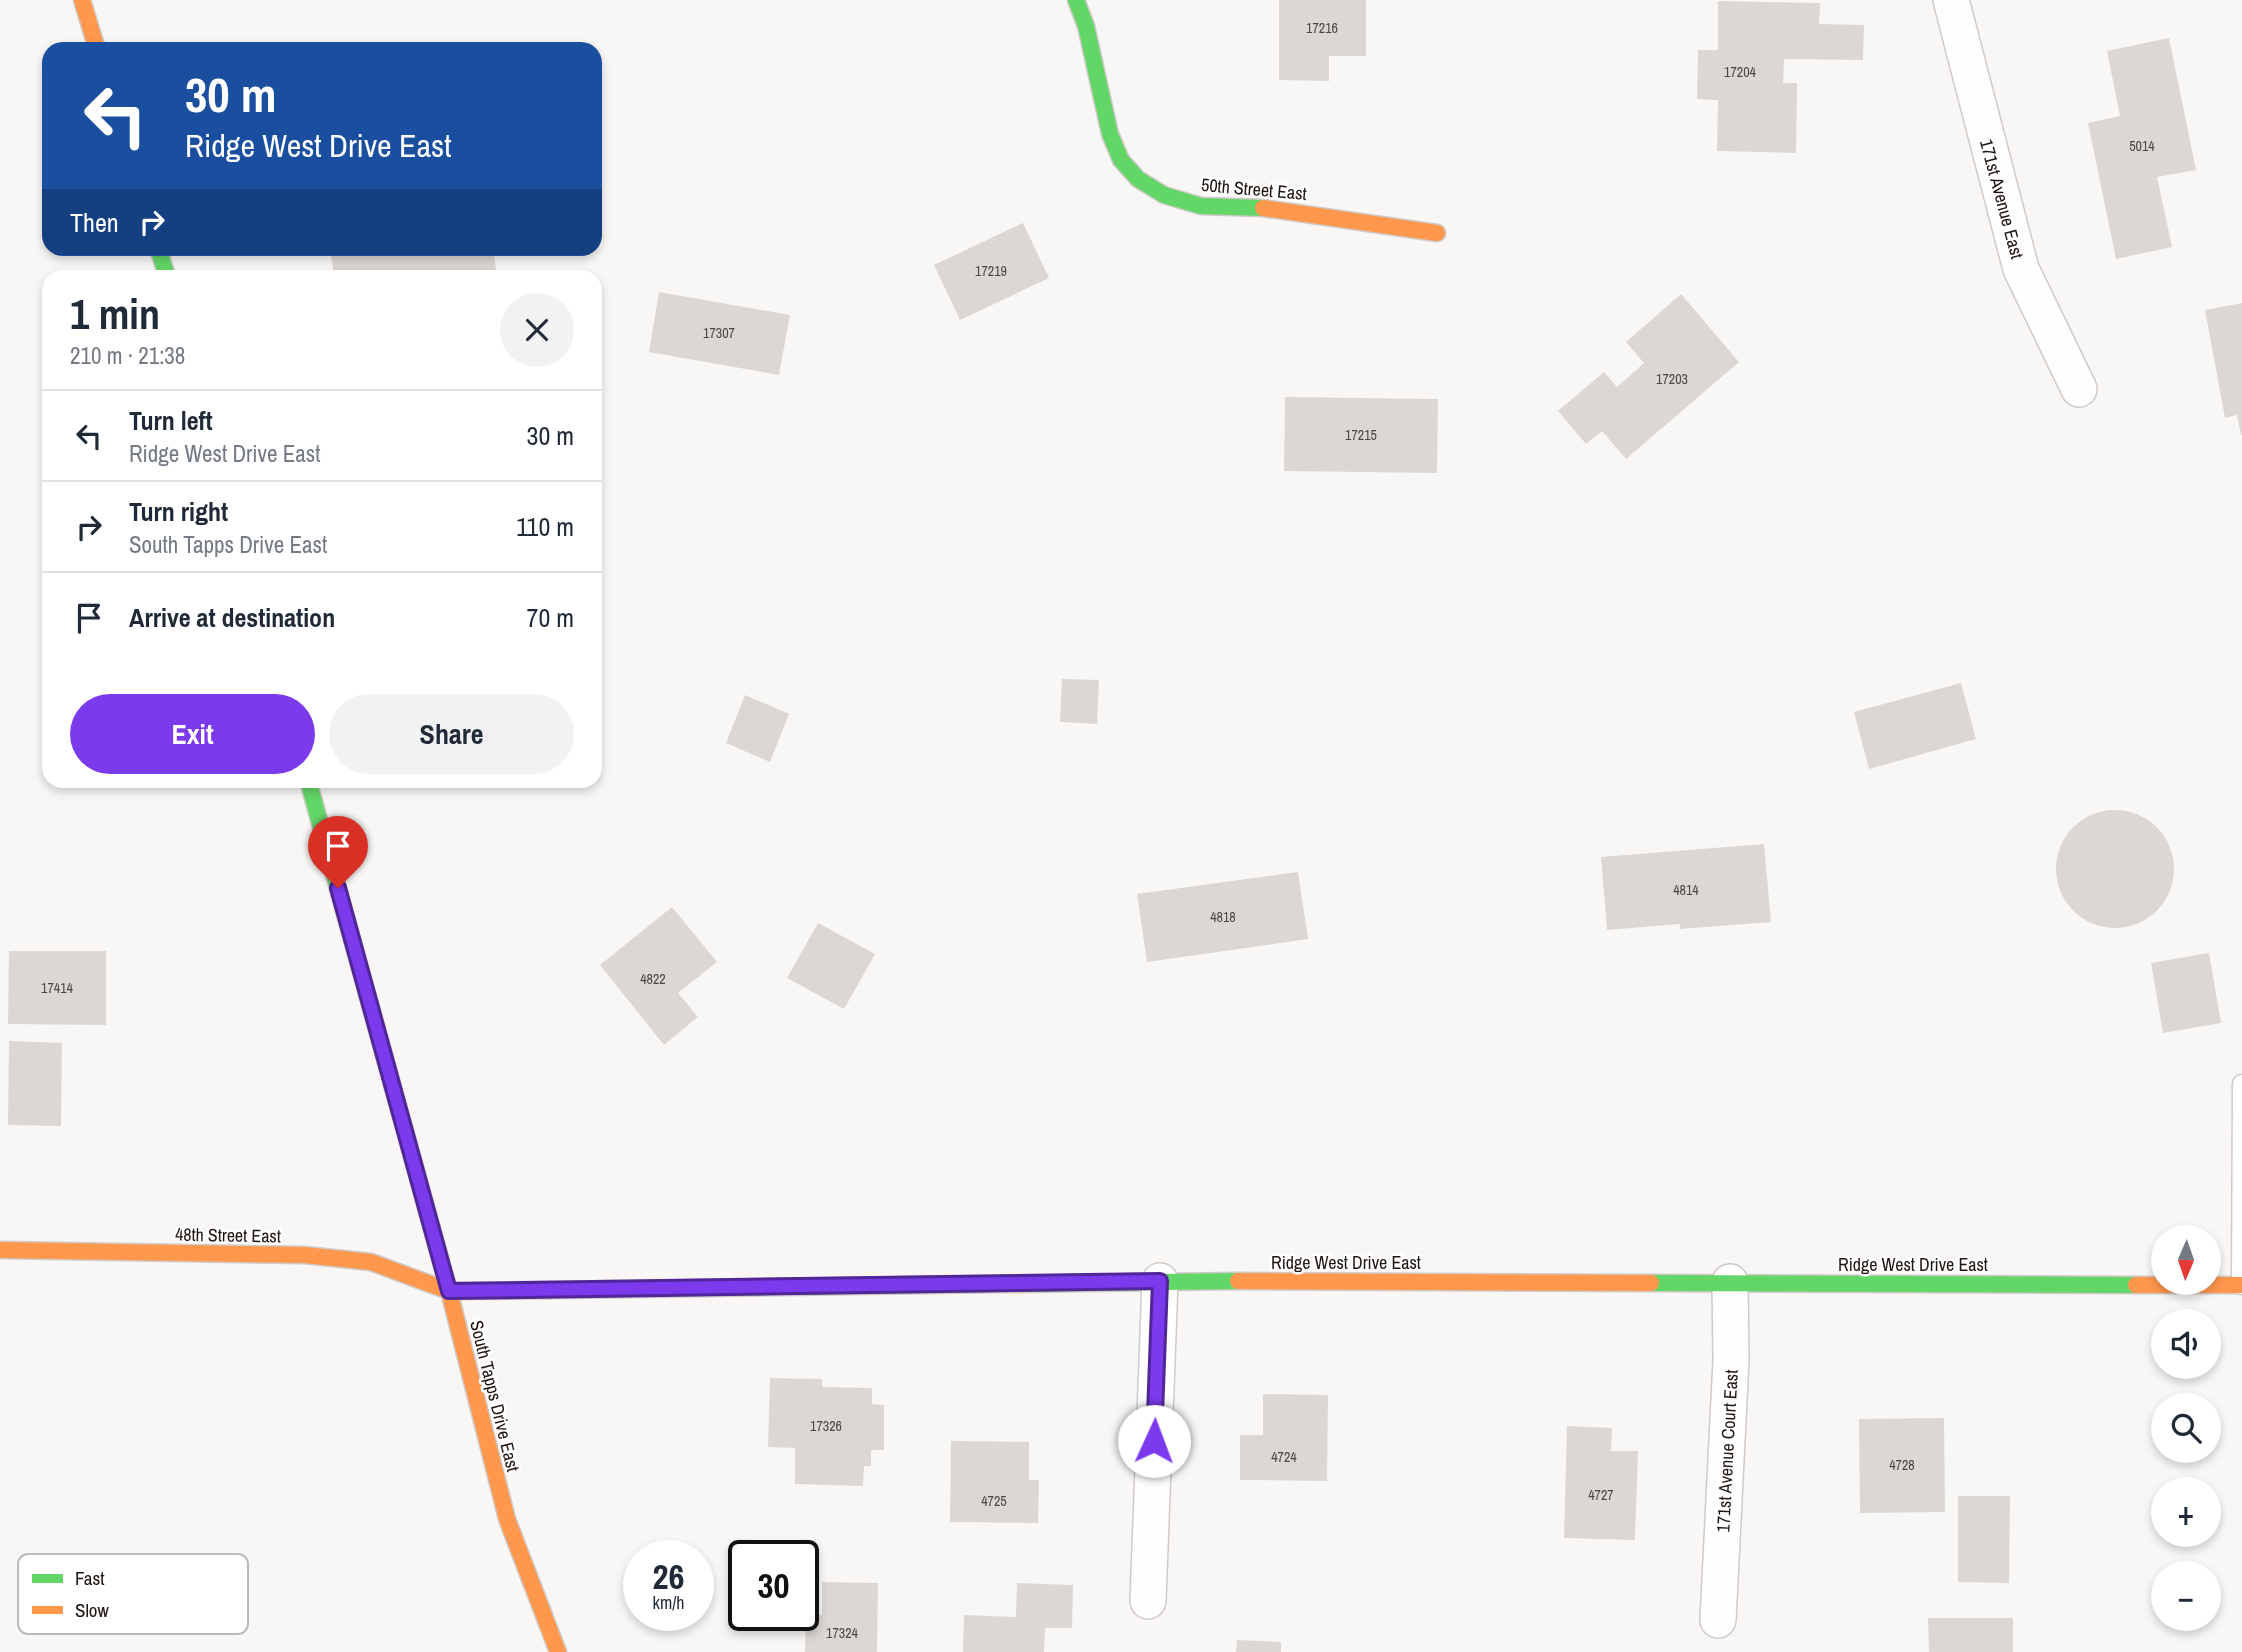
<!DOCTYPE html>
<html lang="en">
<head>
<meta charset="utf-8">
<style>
  :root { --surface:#fff; --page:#f2f2f3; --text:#1f2937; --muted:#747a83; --line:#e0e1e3; --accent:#7c3aed }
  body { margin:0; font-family:"Archivo Narrow",sans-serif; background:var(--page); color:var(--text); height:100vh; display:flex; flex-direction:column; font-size:26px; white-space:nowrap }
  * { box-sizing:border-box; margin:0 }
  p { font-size:23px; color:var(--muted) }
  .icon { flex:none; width:38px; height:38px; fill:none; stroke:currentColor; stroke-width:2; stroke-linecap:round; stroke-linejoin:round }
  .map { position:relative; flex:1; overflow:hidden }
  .panel { position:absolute; left:42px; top:270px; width:560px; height:518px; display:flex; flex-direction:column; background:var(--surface); border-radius:21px; box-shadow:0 4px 10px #0003 }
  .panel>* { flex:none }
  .top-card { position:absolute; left:42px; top:42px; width:560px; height:214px; border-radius:21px; box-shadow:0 4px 10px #0003; background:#1a4fa0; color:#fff; overflow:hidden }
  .needle { width:46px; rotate:182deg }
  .fabs { position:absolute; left:2151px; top:1225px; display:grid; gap:14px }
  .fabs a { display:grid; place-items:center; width:70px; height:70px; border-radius:50%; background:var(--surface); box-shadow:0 4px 10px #0003; font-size:35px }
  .speed { position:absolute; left:623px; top:1540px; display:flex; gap:14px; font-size:35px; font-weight:700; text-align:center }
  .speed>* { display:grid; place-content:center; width:91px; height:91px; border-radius:50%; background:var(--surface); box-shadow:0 4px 10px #0003; line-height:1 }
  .speed small { font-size:18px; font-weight:400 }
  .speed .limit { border:4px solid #111; border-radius:10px; background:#fff; color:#111 }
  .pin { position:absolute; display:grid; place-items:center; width:60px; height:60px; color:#fff; margin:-72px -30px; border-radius:50% 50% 50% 0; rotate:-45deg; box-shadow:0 0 7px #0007 }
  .pin .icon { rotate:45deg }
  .me { position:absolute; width:77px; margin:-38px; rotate:2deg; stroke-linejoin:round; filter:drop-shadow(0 0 5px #0008) }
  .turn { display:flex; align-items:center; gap:24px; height:147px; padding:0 28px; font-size:32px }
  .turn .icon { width:91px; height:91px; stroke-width:2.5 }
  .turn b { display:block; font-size:49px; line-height:60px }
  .then { display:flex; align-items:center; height:66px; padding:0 28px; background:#0003; gap:14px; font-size:26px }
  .round { display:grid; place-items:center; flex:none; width:74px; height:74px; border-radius:37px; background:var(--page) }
  .summary { display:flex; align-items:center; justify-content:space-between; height:119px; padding:0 28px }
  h1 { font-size:42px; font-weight:700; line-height:52px }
  .cta { display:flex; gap:14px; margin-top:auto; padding:14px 28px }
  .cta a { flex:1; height:80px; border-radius:42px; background:var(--accent); color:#fff; font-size:28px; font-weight:700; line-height:80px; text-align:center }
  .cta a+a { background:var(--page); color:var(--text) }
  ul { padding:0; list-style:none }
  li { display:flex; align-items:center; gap:21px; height:91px; padding:0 28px; border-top:2px solid var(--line) }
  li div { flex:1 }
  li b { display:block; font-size:26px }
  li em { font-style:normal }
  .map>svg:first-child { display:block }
  .building { fill:#dcd7d3 }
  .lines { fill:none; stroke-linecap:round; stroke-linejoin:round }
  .lane-casing { stroke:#d0cac7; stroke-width:21 }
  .street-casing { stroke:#d0cac7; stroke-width:38 }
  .fast-casing { stroke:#d0cac7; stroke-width:19 }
  .slow-casing { stroke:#d0cac7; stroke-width:19 }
  .lane { stroke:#fefefe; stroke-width:18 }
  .street { stroke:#fefefe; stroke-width:35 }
  .fast { stroke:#63d668; stroke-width:16 }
  .slow { stroke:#ff974d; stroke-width:16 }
  .route-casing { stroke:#51269a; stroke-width:18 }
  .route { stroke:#7c3aed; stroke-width:12 }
  .labels { text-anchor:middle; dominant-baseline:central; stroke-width:5; stroke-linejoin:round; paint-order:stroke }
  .number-label { font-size:14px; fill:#4e4642 }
  .street-label { font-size:18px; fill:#1f1611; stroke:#fff }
  .key { fill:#fff; stroke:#bcb9b8; stroke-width:2 }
  .key-label { font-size:19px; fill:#1f1611 }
</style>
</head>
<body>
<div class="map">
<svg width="2242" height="1652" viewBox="0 0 2242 1652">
  <rect width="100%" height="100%" fill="#f9f7f5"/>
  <!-- building -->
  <g class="building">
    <path d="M1279,0H1366V56H1329V81L1279,80Z"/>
    <path d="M1718,1L1820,3L1819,24L1864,25L1863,60L1784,59L1783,83H1797L1796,153L1717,151L1718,100L1697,99L1698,50H1718Z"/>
    <path d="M2169,38L2196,170L2157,177L2172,247L2116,259L2088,123L2120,116L2107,51Z"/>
    <path d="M1023,223L1049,278L960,320L934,265Z"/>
    <path d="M330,248H493L497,276H334Z"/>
    <path d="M659,292L790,315L779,375L649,352Z"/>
    <path d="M1681,294L1739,362L1626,459L1602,431L1586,444L1558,411L1604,372L1617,387L1644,363L1626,342Z"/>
    <path d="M2242,303V435H2241L2237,415L2225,418L2205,310Z"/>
    <path d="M1285,397L1438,399L1437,473L1284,471Z"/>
    <path d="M1062,679L1099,680L1097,724L1060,722Z"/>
    <path d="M1961,683L1976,739L1869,769L1854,712Z"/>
    <path d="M745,695L789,714L770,762L726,743Z"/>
    <circle cx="2115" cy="869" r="59"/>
    <path d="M1764,844L1771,922L1680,929V924L1607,930L1601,857Z"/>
    <path d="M1298,872L1308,939L1147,962L1137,894Z"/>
    <path d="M672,907L717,962L678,993L698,1017L664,1045L600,965Z"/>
    <path d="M818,923L875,954L844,1009L787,978Z"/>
    <path d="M9,951H106V1025L8,1024Z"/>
    <path d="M2209,953L2221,1023L2163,1033L2151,963Z"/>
    <path d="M9,1041L62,1043L61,1126L8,1125Z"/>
    <path d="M770,1378L822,1379V1387L872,1388V1404L884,1405V1450H871V1466H864L863,1486L795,1484V1448L768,1447Z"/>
    <path d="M1263,1394L1328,1395L1327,1481L1240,1480V1435H1263Z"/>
    <path d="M1944,1418L1945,1512L1860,1513L1859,1419Z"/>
    <path d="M1567,1426L1612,1428L1611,1451H1638L1635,1540L1564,1538Z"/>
    <path d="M951,1441L1029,1442V1480H1039L1038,1523L950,1522Z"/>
    <path d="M1958,1496H2010L2009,1583L1958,1582Z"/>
    <path d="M822,1582L878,1583L877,1652H805L806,1614L822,1615Z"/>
    <path d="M1017,1583L1073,1585L1072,1628H1045L1044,1652H963L964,1615L1016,1617Z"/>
    <path d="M1928,1618H2013V1652H1929Z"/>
    <path d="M1237,1640L1281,1642V1652H1236Z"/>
  </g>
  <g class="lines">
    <!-- lane casing -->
    <g class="lane-casing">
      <path id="lane" d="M2241,1285L2242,1084"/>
    </g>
    <!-- street casing -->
    <g class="street-casing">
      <g id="street">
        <path d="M1951,0L2021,269L2079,389"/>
        <path d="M1148,1601L1160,1281"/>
        <path d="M1718,1620L1731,1360L1730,1282"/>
      </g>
    </g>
    <!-- fast casing -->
    <g class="fast-casing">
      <g id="fast">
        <path d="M1076,0L1086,26L1110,134L1121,160L1138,179L1164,195L1201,206L1263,208"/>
        <path d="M158,248L167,276"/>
        <path d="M308,780L408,1142"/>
        <path d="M1651,1283L2136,1285"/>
        <path d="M549,1290L1238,1281"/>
      </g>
    </g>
    <!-- slow casing -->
    <g class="slow-casing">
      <g id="slow">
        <path d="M82,0L97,49"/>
        <path d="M1263,208L1437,233"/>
        <path d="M408,1142L449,1291L507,1519L558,1652"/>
        <path d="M0,1250L304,1255L371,1262L449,1291L549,1290"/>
        <path d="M1238,1281L1651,1283"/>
        <path d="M2136,1285H2242"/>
      </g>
    </g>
    <!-- lane -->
    <use href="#lane" class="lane"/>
    <!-- street -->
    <use href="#street" class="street"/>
    <!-- fast -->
    <use href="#fast" class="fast"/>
    <!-- slow -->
    <use href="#slow" class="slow"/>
  </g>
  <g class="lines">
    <!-- route casing -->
    <g class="route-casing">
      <path id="route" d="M338,888L449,1291L1160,1281L1154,1441"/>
    </g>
    <!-- route -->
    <use href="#route" class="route"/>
  </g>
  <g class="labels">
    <!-- number labels -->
    <g class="number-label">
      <text x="1322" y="28">17216</text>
      <text x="1740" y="72">17204</text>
      <text x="2142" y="146">5014</text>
      <text x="991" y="271">17219</text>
      <text x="719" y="333">17307</text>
      <text x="1672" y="379">17203</text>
      <text x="1361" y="435">17215</text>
      <text x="1686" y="890">4814</text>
      <text x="1223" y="917">4818</text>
      <text x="653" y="979">4822</text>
      <text x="57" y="988">17414</text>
      <text x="826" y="1426">17326</text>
      <text x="1284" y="1457">4724</text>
      <text x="1902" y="1465">4728</text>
      <text x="1601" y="1495">4727</text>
      <text x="994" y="1501">4725</text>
      <text x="842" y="1633">17324</text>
    </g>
    <!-- street labels -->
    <g class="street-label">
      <text transform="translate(1254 189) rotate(5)">50th Street East</text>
      <text transform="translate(2002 199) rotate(75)">171st Avenue East</text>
      <text transform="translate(228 1235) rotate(1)">48th Street East</text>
      <text x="1346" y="1262">Ridge West Drive East</text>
      <text x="1913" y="1264">Ridge West Drive East</text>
      <text transform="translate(495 1396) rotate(76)">South Tapps Drive East</text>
      <text transform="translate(1727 1451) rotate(-87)">171st Avenue Court East</text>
    </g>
  </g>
  <!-- legend -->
  <rect x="18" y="1554" width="230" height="80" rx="10" class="key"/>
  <rect x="32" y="1574" width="31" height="9" fill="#63d668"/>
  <rect x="32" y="1606" width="31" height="8" fill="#ff974d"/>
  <g class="key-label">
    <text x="75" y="1585">Fast</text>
    <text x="75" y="1617">Slow</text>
  </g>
</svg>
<div class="fabs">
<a><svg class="needle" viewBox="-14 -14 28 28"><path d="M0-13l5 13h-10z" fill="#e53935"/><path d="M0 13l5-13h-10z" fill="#747a83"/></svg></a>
<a><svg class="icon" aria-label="sound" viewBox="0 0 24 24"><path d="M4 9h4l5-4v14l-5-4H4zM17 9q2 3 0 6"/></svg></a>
<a><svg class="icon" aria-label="search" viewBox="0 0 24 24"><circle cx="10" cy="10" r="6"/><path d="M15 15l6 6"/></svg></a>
<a>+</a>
<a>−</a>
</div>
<div class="speed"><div>26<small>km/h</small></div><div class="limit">30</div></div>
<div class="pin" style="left:338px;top:888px;background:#d93025"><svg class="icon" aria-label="arrive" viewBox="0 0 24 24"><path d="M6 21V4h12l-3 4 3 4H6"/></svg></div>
<svg class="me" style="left:1154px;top:1441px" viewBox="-20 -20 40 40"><circle r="19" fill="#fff"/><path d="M0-13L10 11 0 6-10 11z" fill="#7c3aed"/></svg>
<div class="top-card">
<div class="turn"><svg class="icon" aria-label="left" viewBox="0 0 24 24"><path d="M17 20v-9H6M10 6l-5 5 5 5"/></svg><div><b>30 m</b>Ridge West Drive East</div></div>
<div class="then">Then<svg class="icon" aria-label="right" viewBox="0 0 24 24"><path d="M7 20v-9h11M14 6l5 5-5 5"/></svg></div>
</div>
<section class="panel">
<div class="summary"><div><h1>1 min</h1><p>210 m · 21:38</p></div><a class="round"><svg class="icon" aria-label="close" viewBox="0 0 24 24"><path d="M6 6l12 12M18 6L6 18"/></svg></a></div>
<ul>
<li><svg class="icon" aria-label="left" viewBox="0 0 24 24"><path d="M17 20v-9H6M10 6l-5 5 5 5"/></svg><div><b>Turn left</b><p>Ridge West Drive East</p></div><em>30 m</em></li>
<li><svg class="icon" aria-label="right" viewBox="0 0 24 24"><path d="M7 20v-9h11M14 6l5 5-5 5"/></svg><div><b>Turn right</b><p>South Tapps Drive East</p></div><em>110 m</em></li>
<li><svg class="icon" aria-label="arrive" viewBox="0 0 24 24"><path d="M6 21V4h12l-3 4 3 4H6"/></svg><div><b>Arrive at destination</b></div><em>70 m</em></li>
</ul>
<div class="cta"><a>Exit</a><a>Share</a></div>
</section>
</div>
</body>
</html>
